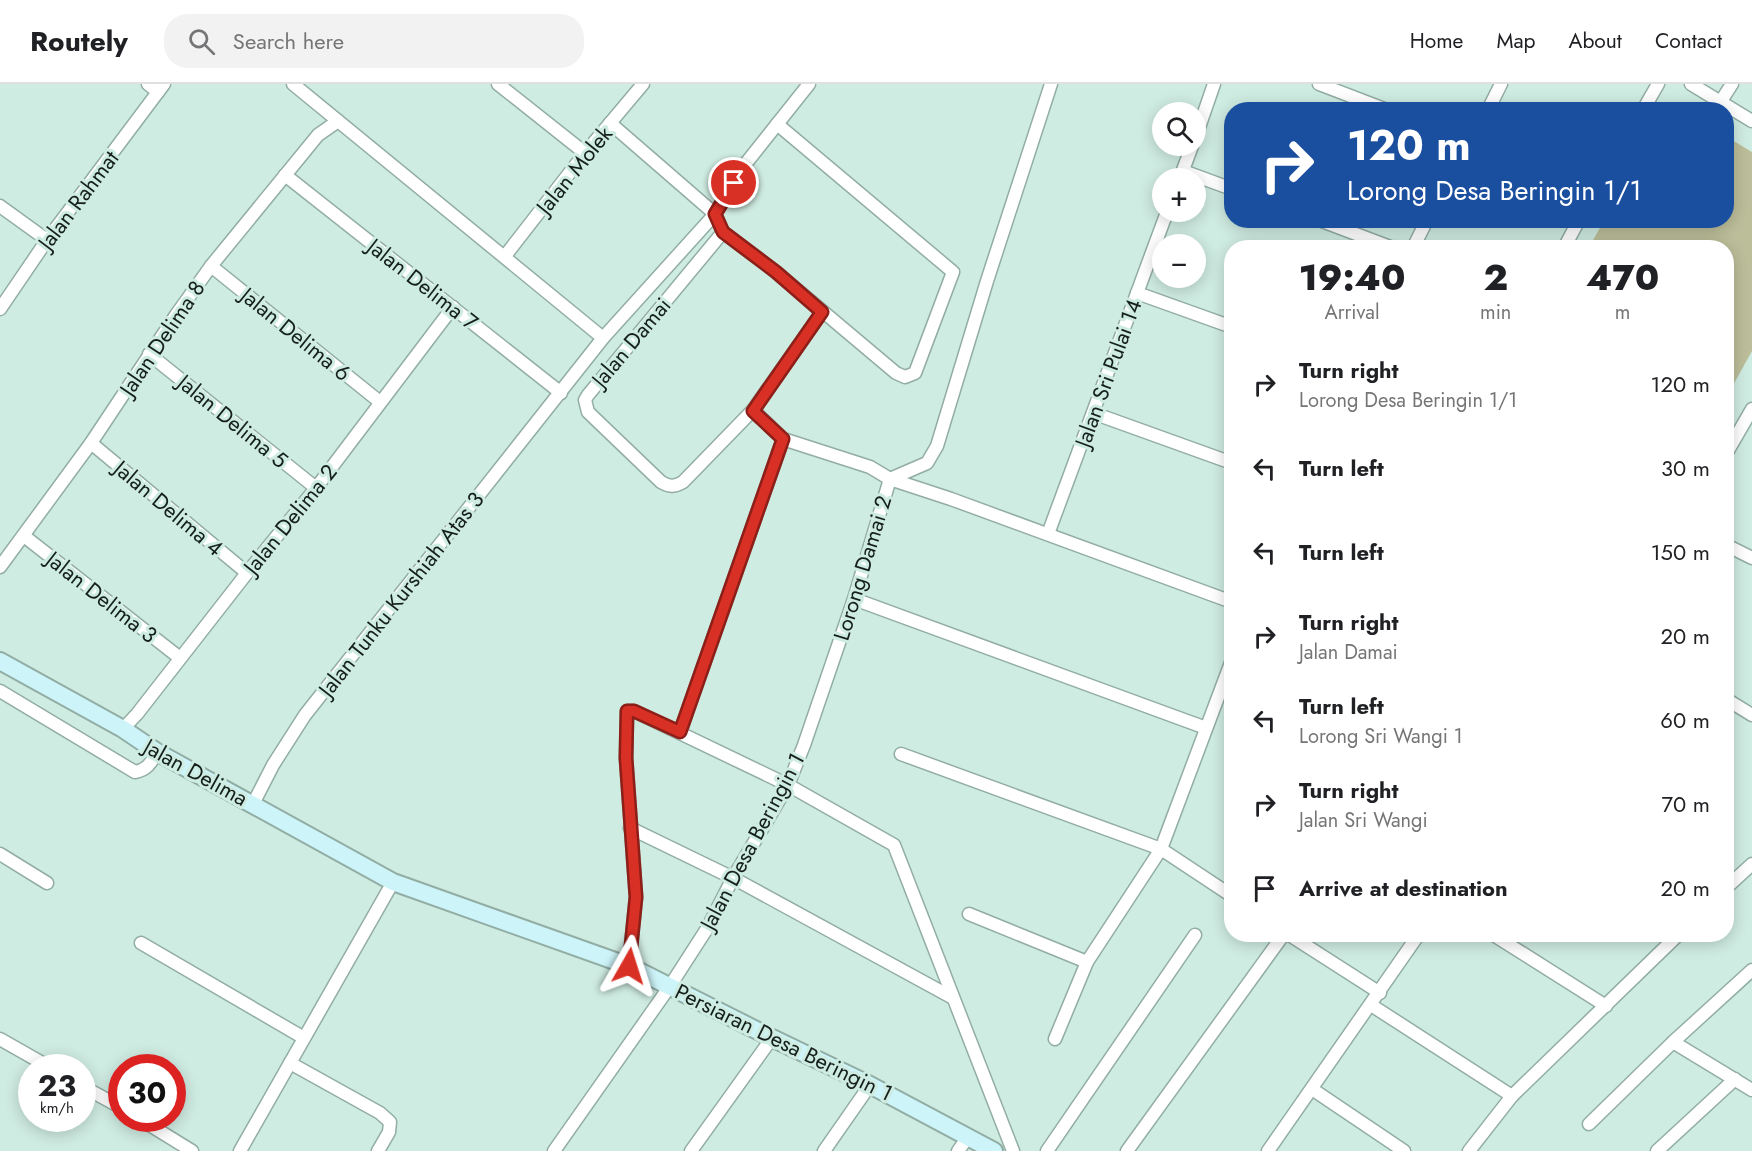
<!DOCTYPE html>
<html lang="en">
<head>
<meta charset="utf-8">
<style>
  :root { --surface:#fff; --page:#f2f2f2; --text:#202124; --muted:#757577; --line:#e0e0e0 }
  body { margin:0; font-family:Jost,sans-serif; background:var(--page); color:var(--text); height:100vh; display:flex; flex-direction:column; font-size:22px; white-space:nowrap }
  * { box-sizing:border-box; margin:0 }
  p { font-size:20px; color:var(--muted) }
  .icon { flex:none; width:33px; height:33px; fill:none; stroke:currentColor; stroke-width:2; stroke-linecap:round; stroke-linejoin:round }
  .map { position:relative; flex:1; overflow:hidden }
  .side { position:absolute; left:1224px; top:156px; width:510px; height:702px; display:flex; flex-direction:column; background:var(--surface); border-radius:24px; box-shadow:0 3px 15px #0003 }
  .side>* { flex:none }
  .guide { position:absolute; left:1224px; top:18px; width:510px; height:126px; border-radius:24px; box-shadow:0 3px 15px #0003; background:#1a4fa0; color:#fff; overflow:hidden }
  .fabs { position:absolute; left:1152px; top:18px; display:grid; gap:12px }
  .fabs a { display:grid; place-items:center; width:54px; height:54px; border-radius:50%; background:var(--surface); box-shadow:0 3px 15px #0003; font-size:30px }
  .speed { position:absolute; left:18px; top:970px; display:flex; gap:12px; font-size:30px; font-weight:700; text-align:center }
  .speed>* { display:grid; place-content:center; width:78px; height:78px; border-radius:50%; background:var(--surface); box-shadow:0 3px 15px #0003; line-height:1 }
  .speed small { font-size:15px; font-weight:400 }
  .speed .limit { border:9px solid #d22; background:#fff; color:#111 }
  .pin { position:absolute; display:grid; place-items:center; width:51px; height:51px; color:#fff; margin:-26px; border:3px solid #fff; border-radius:50%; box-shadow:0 2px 6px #0007 }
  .me { position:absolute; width:66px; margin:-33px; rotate:6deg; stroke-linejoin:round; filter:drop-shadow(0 0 4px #0008) }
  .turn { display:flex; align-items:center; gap:21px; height:126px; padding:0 24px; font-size:27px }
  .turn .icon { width:78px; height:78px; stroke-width:2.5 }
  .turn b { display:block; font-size:42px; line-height:51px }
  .eta { display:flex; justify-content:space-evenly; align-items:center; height:102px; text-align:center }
  .eta b { font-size:36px; font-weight:800; line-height:42px }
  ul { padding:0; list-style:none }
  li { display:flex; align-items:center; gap:18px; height:84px; padding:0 24px }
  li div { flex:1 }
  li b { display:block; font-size:22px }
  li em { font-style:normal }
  header { display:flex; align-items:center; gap:36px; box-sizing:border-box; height:84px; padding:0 30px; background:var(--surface); border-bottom:2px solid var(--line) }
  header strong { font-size:28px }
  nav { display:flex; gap:33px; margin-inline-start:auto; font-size:21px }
  .search { width:420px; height:54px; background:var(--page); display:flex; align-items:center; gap:15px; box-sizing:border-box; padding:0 21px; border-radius:24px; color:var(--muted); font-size:22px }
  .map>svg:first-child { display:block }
  .green { fill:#bcbe9a }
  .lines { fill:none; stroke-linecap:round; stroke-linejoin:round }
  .street-casing { stroke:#92ada4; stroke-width:15 }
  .secondary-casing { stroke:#92ada4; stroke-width:20 }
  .street { stroke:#fff; stroke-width:12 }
  .secondary { stroke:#cdf4f9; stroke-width:16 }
  .route-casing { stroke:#8d1f18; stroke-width:15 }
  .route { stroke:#d93025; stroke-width:10 }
  .labels { text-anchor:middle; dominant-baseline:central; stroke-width:6; stroke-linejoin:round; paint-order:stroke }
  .street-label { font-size:22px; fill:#151f1c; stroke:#cfece2 }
</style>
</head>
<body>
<header>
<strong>Routely</strong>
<div class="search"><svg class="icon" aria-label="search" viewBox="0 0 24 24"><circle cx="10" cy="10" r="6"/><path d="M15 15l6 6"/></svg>Search here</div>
<nav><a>Home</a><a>Map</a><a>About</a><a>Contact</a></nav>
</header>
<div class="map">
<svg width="1752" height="1067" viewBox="0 0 1752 1067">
  <rect width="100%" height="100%" fill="#cfece2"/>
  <!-- green -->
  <path class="green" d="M1727,53L1752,68V267L1727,312L1726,164L1589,163L1604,137L1726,136Z"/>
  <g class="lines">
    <!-- street casing -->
    <g class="street-casing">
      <g id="street">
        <path d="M148,0L158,8"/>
        <path d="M293,0L603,254"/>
        <path d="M498,0L585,69"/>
        <path d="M1319,0L1387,26"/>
        <path d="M1691,0L1752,37"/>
        <path d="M1721,17L1732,0"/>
        <path d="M1488,26L1501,0"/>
        <path d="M1643,26L1658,0"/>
        <path d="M610,39L715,130L723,148L776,188L896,289L905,293L915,289L953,188L777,40"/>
        <path d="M1196,52L1214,0"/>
        <path d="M1183,87L1232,105"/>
        <path d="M285,91L561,309"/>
        <path d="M1180,94L1192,62"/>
        <path d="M0,122L47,156"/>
        <path d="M1319,136L1393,164"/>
        <path d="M723,148L588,311L585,316L588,328L661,398C670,403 674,403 683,398L753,326L822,228"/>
        <path d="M1413,164L1427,136"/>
        <path d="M1564,164L1579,136"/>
        <path d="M505,172L585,69L643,0"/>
        <path d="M211,182L380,318"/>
        <path d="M1137,209L1232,243"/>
        <path d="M0,225L47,156L164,0"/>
        <path d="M149,270L316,404"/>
        <path d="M753,326L783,355L870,383L890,395L951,415L1232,518"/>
        <path d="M1093,329L1232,379"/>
        <path d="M91,359L247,489"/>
        <path d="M1726,370L1752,325"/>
        <path d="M1048,450L1167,128"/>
        <path d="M24,452L180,574"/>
        <path d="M1726,461L1752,474"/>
        <path d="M0,483L91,359L176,231L211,182L318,51L338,37"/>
        <path d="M854,515L1206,644"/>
        <path d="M0,607L135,688C147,686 151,679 157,668"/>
        <path d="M1726,615L1752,631"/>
        <path d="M123,645L137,630L247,489L316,404L453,223"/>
        <path d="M680,648L783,355"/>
        <path d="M901,670L1161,765L1232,812"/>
        <path d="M253,720L273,681L305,631L603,254L715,130L743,83L809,0"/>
        <path d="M630,744L733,794L953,914"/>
        <path d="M0,770L47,799"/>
        <path d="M1726,804L1752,780"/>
        <path d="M969,830L1087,878"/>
        <path d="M1288,850L1380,909"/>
        <path d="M1492,850L1606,922"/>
        <path d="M141,859L304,954"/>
        <path d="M629,882L636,813L626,674L627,627H634L788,701L894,761L1013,1067"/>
        <path d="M1371,921L1512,1012"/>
        <path d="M0,955L51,984"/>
        <path d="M1055,955L1087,878L1161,765L1232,576"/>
        <path d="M1673,958L1752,1006"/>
        <path d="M290,979L380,1029L390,1038L389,1048L378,1067"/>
        <path d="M82,1002L122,1024"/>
        <path d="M1312,1005L1404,1067"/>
        <path d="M140,1035L192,1067"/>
        <path d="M1589,1040L1673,958L1752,886"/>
        <path d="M240,1067L393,798"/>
        <path d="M554,1067L670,902L708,843L733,794L788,701L804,661L854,515L890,395L927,379L937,362L987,197L1051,0"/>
        <path d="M691,1067L772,954"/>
        <path d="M824,1067L870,1001"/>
        <path d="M958,1067L968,1053"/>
        <path d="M1047,1067L1195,851"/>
        <path d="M1127,1067L1284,850"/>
        <path d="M1268,1067L1419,850"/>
        <path d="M1469,1067L1512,1012L1679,850"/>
        <path d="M1657,1067L1735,995"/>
      </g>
    </g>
    <!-- secondary casing -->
    <g class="secondary-casing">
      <path id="secondary" d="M0,577L123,645L157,668L393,798L629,882L772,954L870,1001L994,1067"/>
    </g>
    <!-- street -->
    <use href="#street" class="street"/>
    <!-- secondary -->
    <use href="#secondary" class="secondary"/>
  </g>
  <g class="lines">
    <!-- route casing -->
    <g class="route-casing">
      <path id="route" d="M629,882L636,813L626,674L627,627H634L680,648L783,355L753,327L822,228L776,188L723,148L715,130L734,99"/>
    </g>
    <!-- route -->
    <use href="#route" class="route"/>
  </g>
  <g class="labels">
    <!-- street labels -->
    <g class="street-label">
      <text transform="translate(574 86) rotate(-51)">Jalan Molek</text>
      <text transform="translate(78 116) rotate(-53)">Jalan Rahmat</text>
      <text transform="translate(423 200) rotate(38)">Jalan Delima 7</text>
      <text transform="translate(296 250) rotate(39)">Jalan Delima 6</text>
      <text transform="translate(162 254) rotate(-56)">Jalan Delima 8</text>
      <text transform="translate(631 258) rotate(-50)">Jalan Damai</text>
      <text transform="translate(1108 289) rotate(-70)">Jalan Sri Pulai 14</text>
      <text transform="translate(233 337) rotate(39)">Jalan Delima 5</text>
      <text transform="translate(169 424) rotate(40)">Jalan Delima 4</text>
      <text transform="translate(290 435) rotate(-51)">Jalan Delima 2</text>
      <text transform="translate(862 484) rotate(-73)">Lorong Damai 2</text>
      <text transform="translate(401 510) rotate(-52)">Jalan Tunku Kurshiah Atas 3</text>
      <text transform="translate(102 513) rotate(38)">Jalan Delima 3</text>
      <text transform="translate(196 688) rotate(29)">Jalan Delima</text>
      <text transform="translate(752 757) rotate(-62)">Jalan Desa Beringin 1</text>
      <text transform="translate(784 958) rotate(26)">Persiaran Desa Beringin 1</text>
    </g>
  </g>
</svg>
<div class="fabs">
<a><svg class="icon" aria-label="search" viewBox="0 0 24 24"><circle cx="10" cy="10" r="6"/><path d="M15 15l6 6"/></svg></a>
<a>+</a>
<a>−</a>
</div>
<div class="speed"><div>23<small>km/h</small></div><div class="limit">30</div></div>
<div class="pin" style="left:734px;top:99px;background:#d93025"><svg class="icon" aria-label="arrive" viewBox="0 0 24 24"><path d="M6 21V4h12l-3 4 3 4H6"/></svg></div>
<svg class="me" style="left:629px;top:882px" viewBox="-20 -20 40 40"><path d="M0-17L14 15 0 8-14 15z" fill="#d93025" stroke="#fff" stroke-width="4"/></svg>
<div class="guide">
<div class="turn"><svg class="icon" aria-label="right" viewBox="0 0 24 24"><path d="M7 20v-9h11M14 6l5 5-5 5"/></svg><div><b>120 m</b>Lorong Desa Beringin 1/1</div></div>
</div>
<section class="side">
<div class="eta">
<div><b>19:40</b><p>Arrival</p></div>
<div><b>2</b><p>min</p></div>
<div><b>470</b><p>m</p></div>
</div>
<ul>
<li><svg class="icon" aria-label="right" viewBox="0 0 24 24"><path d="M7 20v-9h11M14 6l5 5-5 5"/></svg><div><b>Turn right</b><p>Lorong Desa Beringin 1/1</p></div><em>120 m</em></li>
<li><svg class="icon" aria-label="left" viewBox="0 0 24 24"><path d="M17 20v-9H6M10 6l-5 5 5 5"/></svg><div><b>Turn left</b></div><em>30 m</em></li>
<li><svg class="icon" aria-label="left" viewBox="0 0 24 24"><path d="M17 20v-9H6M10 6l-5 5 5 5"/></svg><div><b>Turn left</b></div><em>150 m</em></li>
<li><svg class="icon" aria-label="right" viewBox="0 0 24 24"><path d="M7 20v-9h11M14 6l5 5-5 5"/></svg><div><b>Turn right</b><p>Jalan Damai</p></div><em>20 m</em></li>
<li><svg class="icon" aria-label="left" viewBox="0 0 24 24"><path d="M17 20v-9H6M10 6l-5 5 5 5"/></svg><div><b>Turn left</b><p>Lorong Sri Wangi 1</p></div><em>60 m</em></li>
<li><svg class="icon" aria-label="right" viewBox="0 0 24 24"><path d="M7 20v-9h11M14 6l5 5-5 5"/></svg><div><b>Turn right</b><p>Jalan Sri Wangi</p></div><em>70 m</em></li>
<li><svg class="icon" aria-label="arrive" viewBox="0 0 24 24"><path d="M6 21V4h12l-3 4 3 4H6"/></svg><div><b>Arrive at destination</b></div><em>20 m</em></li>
</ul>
</section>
</div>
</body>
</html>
